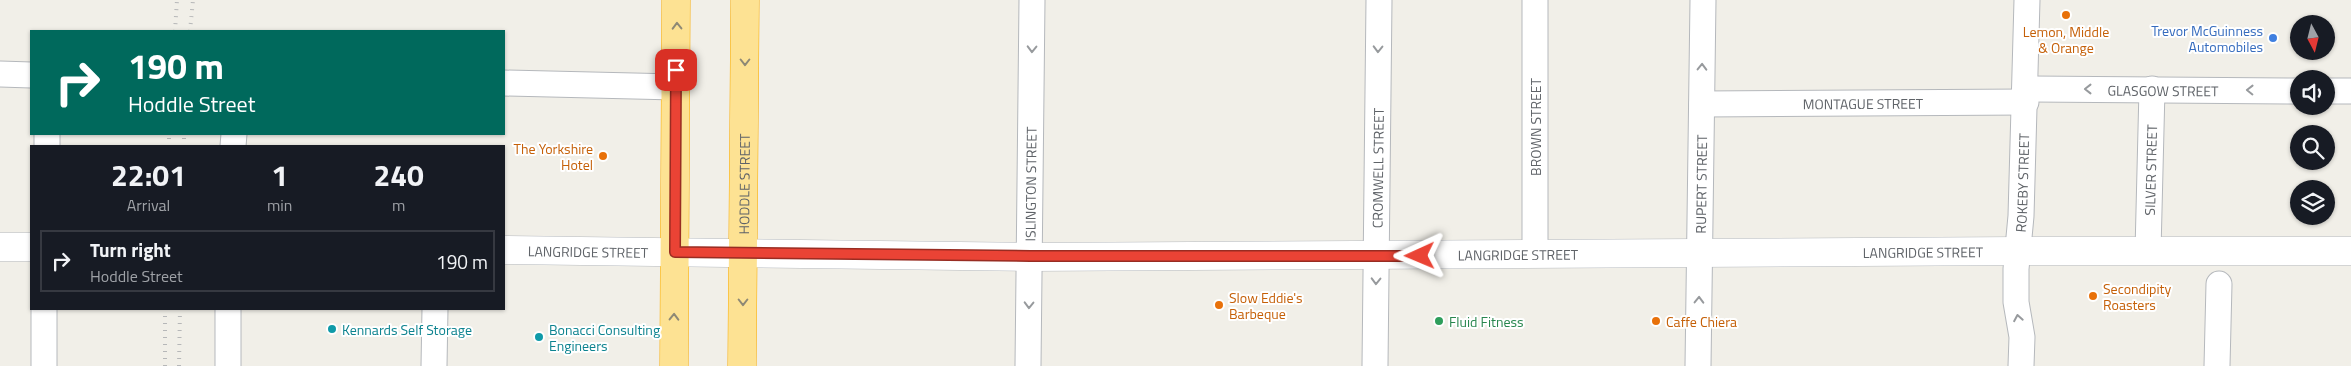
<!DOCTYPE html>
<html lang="en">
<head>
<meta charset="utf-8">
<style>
  :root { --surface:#171b24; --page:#20242c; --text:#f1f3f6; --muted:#9ea1a6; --line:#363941 }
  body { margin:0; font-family:"Titillium Web",sans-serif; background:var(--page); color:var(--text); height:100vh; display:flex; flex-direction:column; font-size:19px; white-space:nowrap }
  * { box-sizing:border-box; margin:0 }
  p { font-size:16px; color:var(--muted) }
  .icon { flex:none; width:28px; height:28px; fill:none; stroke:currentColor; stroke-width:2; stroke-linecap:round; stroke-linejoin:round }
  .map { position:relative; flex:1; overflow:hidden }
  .drawer { position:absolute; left:30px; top:145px; width:475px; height:165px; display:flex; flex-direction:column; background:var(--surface); border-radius:0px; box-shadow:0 1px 4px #0004 }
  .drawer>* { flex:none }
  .top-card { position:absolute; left:30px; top:30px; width:475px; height:105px; border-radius:0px; box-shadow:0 1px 4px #0004; background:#00695c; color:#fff; overflow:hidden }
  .needle { width:32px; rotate:173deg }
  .controls { position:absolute; left:2290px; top:15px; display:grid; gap:10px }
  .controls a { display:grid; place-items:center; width:45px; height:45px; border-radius:50%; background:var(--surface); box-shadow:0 1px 4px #0004; font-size:25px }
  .pin { position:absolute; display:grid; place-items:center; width:42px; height:42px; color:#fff; margin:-21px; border-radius:10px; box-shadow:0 2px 8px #0006 }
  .me { position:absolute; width:55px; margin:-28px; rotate:269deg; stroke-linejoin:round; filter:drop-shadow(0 0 4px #0008) }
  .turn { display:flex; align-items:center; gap:18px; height:105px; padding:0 15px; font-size:22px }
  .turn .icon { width:65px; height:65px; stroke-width:2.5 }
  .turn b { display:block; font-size:35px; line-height:42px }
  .eta { display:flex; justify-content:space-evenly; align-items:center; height:85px; text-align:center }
  .eta b { font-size:30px; font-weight:700; line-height:35px }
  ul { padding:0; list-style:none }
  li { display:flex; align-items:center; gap:15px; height:62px; margin:0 10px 8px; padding:0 5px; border:2px solid var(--line); border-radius:0px }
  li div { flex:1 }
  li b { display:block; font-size:19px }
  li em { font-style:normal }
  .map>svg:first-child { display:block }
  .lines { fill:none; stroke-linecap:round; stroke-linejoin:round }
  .street-casing { stroke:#b5b8bc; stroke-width:27 }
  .secondary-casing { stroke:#b6babf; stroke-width:29 }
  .highway-casing { stroke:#f9ab00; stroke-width:29 }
  .street { stroke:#fff; stroke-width:25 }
  .secondary { stroke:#fff; stroke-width:28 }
  .highway { stroke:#fde293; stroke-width:28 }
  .rail { stroke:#b6b7b8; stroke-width:4; stroke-dasharray:1 6; stroke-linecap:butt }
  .oneway { stroke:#8e8975 }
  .oneway2 { stroke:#979a9d }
  .route-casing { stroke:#982c22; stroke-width:12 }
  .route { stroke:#ea4335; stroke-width:9 }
  .food-dot { fill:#e8710a; stroke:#fff; stroke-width:2 }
  .shop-dot { fill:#3f7fe0; stroke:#fff; stroke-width:2 }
  .leisure-dot { fill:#2e9e5b; stroke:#fff; stroke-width:2 }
  .culture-dot { fill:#0f9aa8; stroke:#fff; stroke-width:2 }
  .labels { text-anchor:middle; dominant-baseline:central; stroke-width:4; stroke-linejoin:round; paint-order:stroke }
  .shop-label { font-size:14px; fill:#366cbe; stroke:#fff; text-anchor:end }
  .food-label { font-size:14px; fill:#c56008; stroke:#fff; text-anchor:start }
  .street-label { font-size:14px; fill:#5f6368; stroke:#fff }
  .leisure-label { font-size:14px; fill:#27864d; stroke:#fff; text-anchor:start }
  .culture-label { font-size:14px; fill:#0d838f; stroke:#fff; text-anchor:start }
</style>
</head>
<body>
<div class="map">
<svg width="2351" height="366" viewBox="0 0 2351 366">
  <rect width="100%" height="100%" fill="#f1efe8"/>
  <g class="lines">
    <!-- street casing -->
    <g class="street-casing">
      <g id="street">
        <path d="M0,74L31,75"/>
        <path d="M504,83L676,87"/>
        <path id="s1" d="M2025,89L2299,91"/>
        <path d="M2326,91H2351"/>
        <path id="s2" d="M1702,104L2026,102"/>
        <path d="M47,146V134"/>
        <path d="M233,146L234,134"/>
        <path id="s3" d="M2148,251L2152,89"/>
        <path d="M1535,254V0"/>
        <path d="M44,366V309"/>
        <path d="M228,366V309"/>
        <path d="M434,366L435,309"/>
        <path id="s4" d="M1028,366L1032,0"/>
        <path id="s5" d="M1375,366L1379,0"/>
        <path id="s6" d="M1698,366L1703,0"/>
        <path id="s7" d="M2021,366L2022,337L2016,302V269L2021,216L2027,0"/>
        <path d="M2217,366L2219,284"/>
      </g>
    </g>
    <!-- secondary casing -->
    <g class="secondary-casing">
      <g id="secondary">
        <path d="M0,247H31"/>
        <path id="s8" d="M504,250L1030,257L2019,251H2351"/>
      </g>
    </g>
    <!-- highway casing -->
    <g class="highway-casing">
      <g id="highway">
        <path d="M674,366L676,0"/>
        <path id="s9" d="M742,366L745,0"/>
      </g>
    </g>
    <!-- street -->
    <use href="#street" class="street"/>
    <!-- secondary -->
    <use href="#secondary" class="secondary"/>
    <!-- highway -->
    <use href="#highway" class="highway"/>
    <!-- rail -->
    <g class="rail">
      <path d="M175,31L177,0"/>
      <path d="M190,31L193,0"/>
      <path d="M169,146V134"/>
      <path d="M184,146V134"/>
      <path d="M165,366V309"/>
      <path d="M179,366L180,309"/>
    </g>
  </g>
  <!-- one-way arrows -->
  <defs><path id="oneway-chevron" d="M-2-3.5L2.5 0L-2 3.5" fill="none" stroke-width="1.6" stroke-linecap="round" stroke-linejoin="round" transform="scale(1.25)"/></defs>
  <g class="oneway">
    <use href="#oneway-chevron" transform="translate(677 26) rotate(-91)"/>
    <use href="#oneway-chevron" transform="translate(745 62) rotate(90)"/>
    <use href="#oneway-chevron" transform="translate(743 302) rotate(90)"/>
    <use href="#oneway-chevron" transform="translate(674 317) rotate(-89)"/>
  </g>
  <g class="oneway2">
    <use href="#oneway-chevron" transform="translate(1032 49) rotate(91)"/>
    <use href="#oneway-chevron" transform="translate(1378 49) rotate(91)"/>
    <use href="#oneway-chevron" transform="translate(1702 67) rotate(-89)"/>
    <use href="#oneway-chevron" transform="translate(2088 89) rotate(-180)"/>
    <use href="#oneway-chevron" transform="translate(2250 90) rotate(-179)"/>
    <use href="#oneway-chevron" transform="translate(1376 281) rotate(91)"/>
    <use href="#oneway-chevron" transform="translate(1699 300) rotate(-89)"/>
    <use href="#oneway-chevron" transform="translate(1029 305) rotate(91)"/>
    <use href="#oneway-chevron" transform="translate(2018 318) rotate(-100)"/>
  </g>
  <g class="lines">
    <!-- route casing -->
    <g class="route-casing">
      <path id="route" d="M676,70L675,252L1030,256H1420"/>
    </g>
    <!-- route -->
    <use href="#route" class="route"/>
  </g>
  <!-- markers -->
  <g class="food-dot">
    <circle cx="2066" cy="15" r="5"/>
    <circle cx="603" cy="156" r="5"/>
    <circle cx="2093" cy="296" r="5"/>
    <circle cx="1219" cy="305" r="5"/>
    <circle cx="1656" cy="321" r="5"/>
  </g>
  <circle class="shop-dot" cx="2273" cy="38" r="5"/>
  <circle class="leisure-dot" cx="1439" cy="321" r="5"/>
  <g class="culture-dot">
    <circle cx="332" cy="329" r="5"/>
    <circle cx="539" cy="337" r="5"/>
  </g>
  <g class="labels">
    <!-- shop labels -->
    <g class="shop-label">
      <text x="2263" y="30">Trevor McGuinness<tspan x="2263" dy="16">Automobiles</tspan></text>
    </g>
    <!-- food labels -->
    <g class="food-label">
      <text x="2066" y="31" text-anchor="middle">Lemon, Middle<tspan x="2066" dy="16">&amp; Orange</tspan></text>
      <text x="593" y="148" text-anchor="end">The Yorkshire<tspan x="593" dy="16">Hotel</tspan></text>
      <text x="2103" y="288">Secondipity<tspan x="2103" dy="16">Roasters</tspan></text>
      <text x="1229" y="297">Slow Eddie's<tspan x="1229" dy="16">Barbeque</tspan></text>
      <text x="1666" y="321">Caffe Chiera</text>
    </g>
    <!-- street labels -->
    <g class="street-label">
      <text stroke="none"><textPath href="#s1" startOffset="138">GLASGOW STREET</textPath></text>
      <text stroke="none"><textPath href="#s2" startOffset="161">MONTAGUE STREET</textPath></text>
      <text transform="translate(1535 127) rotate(-90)">BROWN STREET</text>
      <text stroke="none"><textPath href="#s5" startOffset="198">CROMWELL STREET</textPath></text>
      <text stroke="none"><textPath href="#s3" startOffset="81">SILVER STREET</textPath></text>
      <text stroke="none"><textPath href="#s9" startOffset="182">HODDLE STREET</textPath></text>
      <text stroke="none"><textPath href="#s4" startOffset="182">ISLINGTON STREET</textPath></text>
      <text stroke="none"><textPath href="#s6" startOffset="182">RUPERT STREET</textPath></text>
      <text stroke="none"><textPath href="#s7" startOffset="184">ROKEBY STREET</textPath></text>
      <text stroke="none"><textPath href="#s8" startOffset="84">LANGRIDGE STREET</textPath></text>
      <text stroke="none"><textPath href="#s8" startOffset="1419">LANGRIDGE STREET</textPath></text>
      <text stroke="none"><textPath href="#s8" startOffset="1014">LANGRIDGE STREET</textPath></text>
    </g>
    <!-- leisure labels -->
    <g class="leisure-label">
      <text x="1449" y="321">Fluid Fitness</text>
    </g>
    <!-- culture labels -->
    <g class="culture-label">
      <text x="342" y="329">Kennards Self Storage</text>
      <text x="549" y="329">Bonacci Consulting<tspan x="549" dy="16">Engineers</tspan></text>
    </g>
  </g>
</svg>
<div class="controls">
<a><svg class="needle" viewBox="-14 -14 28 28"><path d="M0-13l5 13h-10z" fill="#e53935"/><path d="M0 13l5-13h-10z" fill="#9ea1a6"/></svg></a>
<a><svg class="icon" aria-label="sound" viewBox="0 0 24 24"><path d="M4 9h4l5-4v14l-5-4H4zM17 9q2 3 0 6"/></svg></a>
<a><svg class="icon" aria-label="search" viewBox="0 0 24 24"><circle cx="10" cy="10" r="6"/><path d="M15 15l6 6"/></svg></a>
<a><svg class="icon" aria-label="layers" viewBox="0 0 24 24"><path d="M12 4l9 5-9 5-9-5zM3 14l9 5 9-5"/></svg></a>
</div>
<div class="pin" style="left:676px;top:70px;background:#d93025"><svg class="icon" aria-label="arrive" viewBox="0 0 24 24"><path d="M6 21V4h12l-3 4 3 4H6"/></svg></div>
<svg class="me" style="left:1420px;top:256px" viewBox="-20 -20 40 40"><path d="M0-17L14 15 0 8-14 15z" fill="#ea4335" stroke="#fff" stroke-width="4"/></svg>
<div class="top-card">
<div class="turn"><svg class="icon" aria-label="right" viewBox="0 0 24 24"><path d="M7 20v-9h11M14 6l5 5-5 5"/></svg><div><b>190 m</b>Hoddle Street</div></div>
</div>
<section class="drawer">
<div class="eta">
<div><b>22:01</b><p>Arrival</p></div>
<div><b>1</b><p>min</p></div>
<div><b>240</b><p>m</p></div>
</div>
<ul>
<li><svg class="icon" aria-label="right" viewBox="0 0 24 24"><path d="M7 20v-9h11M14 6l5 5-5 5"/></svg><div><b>Turn right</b><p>Hoddle Street</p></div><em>190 m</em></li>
</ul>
</section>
</div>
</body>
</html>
